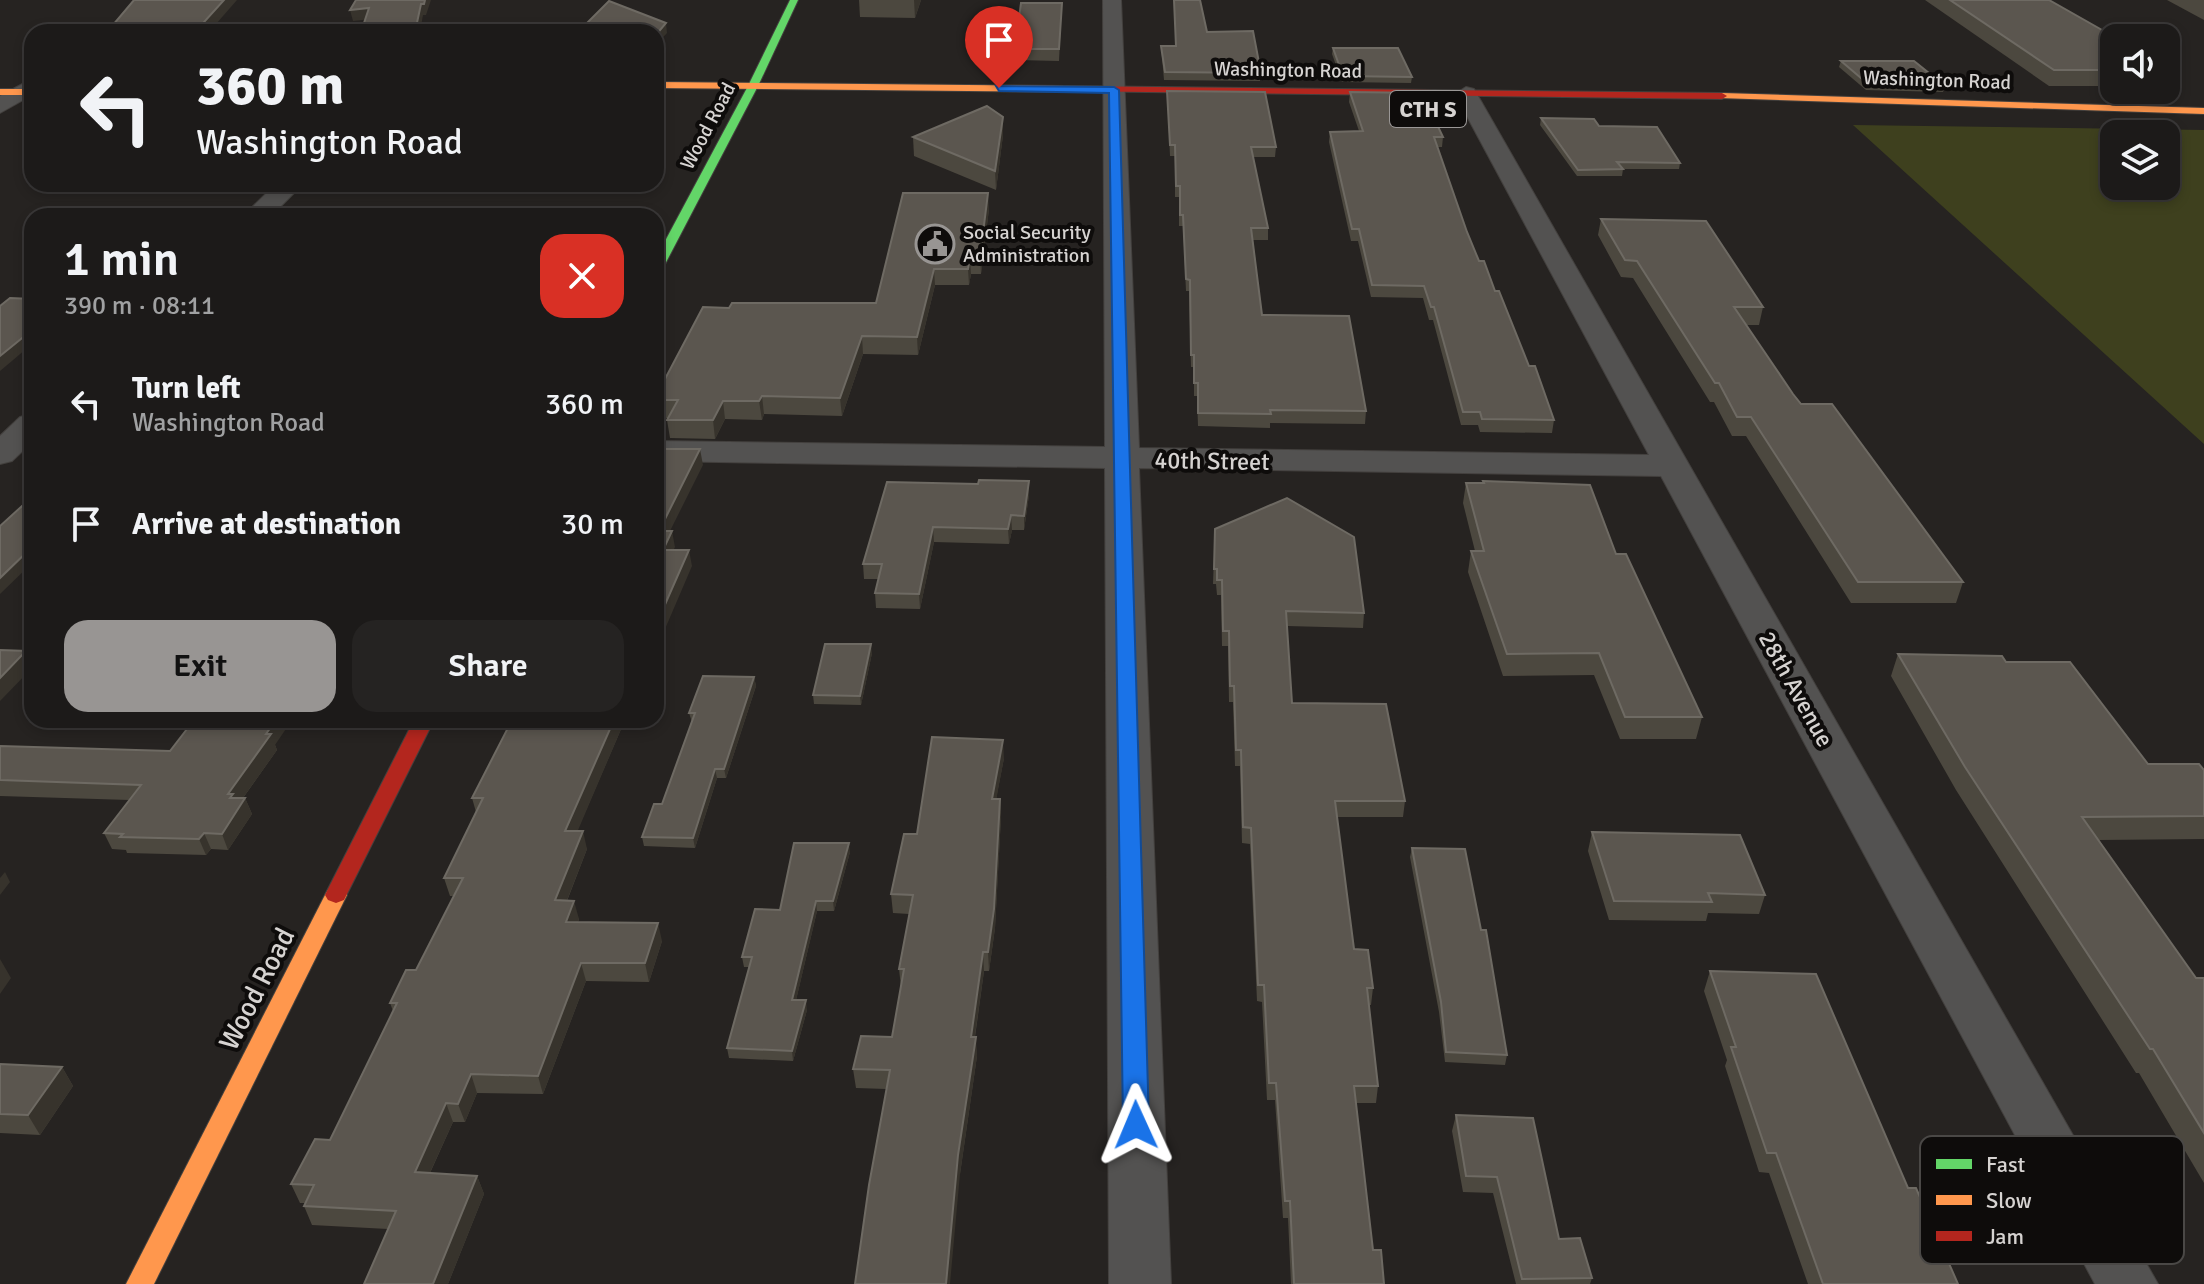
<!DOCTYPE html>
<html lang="en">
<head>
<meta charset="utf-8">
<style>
  :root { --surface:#1c1a19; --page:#252322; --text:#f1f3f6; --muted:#a0a1a2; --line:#3a3838; --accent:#989593 }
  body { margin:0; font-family:Signika,sans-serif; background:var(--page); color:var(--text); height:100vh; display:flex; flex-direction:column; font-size:30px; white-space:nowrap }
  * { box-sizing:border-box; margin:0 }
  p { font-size:26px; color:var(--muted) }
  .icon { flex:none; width:44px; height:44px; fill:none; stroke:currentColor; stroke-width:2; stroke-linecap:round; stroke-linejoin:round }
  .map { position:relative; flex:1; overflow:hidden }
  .side { position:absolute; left:24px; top:208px; width:640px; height:520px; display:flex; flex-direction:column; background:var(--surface); border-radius:24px; box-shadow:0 4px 12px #0003,0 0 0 2px var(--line) }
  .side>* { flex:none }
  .hud { position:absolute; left:24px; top:24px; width:640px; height:168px; border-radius:24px; box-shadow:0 4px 12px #0003,0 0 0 2px var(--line); background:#1c1a19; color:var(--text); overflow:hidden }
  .fabs { position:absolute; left:2100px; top:24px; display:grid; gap:16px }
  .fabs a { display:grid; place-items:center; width:80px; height:80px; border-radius:16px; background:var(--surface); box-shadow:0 4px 12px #0003,0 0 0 2px var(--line); font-size:40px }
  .pin { position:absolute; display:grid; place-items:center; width:68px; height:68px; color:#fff; margin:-82px -34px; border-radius:50% 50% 50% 0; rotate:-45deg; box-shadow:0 0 8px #0007 }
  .pin .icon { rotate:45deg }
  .me { position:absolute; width:88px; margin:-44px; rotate:359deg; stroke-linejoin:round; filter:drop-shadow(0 0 6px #0008) }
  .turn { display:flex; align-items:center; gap:28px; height:168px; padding:0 40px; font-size:36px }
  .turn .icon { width:104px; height:104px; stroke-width:2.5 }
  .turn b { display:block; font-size:56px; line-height:68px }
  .round { display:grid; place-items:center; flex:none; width:84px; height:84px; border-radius:24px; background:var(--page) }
  .overview { display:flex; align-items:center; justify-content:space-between; height:136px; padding:0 40px }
  h1 { font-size:48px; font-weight:600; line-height:60px }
  .button { display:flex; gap:16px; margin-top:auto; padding:16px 40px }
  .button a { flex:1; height:92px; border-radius:24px; background:var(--accent); color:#111; font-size:32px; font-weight:600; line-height:92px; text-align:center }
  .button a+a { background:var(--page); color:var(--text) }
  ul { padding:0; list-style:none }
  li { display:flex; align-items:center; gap:24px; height:120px; padding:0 40px }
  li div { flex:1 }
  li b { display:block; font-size:30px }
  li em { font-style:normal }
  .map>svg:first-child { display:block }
  .green { fill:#3e401e; fill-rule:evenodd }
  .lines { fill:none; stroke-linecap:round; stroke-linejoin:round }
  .street-casing { stroke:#43403e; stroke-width:2 }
  .fast-casing { stroke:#43403e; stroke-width:2 }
  .slow-casing { stroke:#43403e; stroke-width:2 }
  .jam-casing { stroke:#43403e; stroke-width:2 }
  .street { fill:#535251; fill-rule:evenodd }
  .fast { fill:#63d668; fill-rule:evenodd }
  .slow { fill:#ff974d; fill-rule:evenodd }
  .jam { fill:#b3261e; fill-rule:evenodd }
  .wall { fill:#4c483f }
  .shaded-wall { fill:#37332c }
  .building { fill:#5b564f; stroke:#6e6a63; stroke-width:2 }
  .route { fill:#1a73e8; stroke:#114b97; stroke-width:2 }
  .labels { text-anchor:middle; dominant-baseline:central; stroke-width:8; stroke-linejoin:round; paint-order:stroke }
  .far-street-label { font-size:20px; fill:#d6d3d1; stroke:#0e0c0b }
  .far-poi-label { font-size:20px; fill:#d6d3d1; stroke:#0e0c0b; text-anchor:start }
  .shield { fill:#0e0c0b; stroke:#9a9796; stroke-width:2 }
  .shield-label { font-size:22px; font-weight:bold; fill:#d6d3d1 }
  .street-label { font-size:24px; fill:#d6d3d1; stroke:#0e0c0b }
  .near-street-label { font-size:28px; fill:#d6d3d1; stroke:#0e0c0b }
  .key { fill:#0e0c0b; stroke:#4a4846; stroke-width:2 }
  .key-label { font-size:22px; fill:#d6d3d1 }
</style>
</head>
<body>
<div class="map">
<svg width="2204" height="1284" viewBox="0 0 2204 1284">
  <rect width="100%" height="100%" fill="#262321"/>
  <!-- green -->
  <path class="green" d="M1853,125L2204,130V444ZM2114,134H2166V186H2114Z"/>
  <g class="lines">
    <!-- street casing -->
    <g class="street-casing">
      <g id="street">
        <path d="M1103,0H1121L1139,448L1649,455L1455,94L1466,87L1474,89L2158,1284H2095L1661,476L1139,468L1171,1284H1109L1105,468L656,461V441L1105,447Z"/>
        <path d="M32,79V95L0,113V96Z"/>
        <path d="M276,184H303L271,216H243Z"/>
        <path d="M32,414V442L12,461L0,464V436L20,417Z"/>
      </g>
    </g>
    <!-- fast casing -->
    <g class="fast-casing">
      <path id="fast" d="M790,0H798L758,86L662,270L656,274V258L748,86Z"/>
    </g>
    <!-- slow casing -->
    <g class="slow-casing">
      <g id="slow">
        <path d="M656,82L1066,86L1071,89L1066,92L656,88Z"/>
        <rect x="0" y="89" width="32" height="6"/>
        <path d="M1722,93L2204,108V114L1719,98L1717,96Z"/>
        <path d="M336,887L344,890L347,895L154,1284H126L325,895L328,890Z"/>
      </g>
    </g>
    <!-- jam casing -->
    <g class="jam-casing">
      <g id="jam">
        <path d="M1066,86L1722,93L1727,96L1722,99L1063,91L1061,89Z"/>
        <path d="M414,720H434L344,900L336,903L328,900L325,895Z"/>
      </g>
    </g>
    <!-- street -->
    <use href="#street" class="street"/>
    <!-- fast -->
    <use href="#fast" class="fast"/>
    <!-- slow -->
    <use href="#slow" class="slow"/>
    <!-- jam -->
    <use href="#jam" class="jam"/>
  </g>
  <!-- wall -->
  <g class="wall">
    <path d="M859,0H921L915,18L860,17Z"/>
    <path d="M1925,0H2049L2114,38V86H2049Z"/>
    <path d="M2167,0H2204V20Z"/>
    <path d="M1062,3L1059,61L1015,60V49Z"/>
    <path d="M1207,32L1261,73L1260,81L1164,80L1161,46H1176Z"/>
    <path d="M1333,48L1412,77L1411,83L1342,82L1332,54Z"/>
    <path d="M1841,61L1945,86L1943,92L1866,90L1839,67Z"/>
    <path d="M2166,67L2173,71L2167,87H2166Z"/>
    <path d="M1167,91L1276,147L1275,157H1253L1268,228V240H1253L1262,315L1366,411L1365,424L1270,423V428L1198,426L1197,396H1194V367H1191L1189,291H1186L1183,226H1179V197H1175V156H1170Z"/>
    <path d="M1350,92L1443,137L1442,147H1437L1467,232L1479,261L1495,291L1554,420L1552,433L1480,432L1478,425H1461L1433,320H1429L1423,298L1371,297L1358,241H1351L1329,142L1330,132L1359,131L1349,102Z"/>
    <path d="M1003,117V135L996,190L914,156L913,137Z"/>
    <path d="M1541,118L1599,126L1680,163L1679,169H1623L1622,176H1577L1540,125Z"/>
    <path d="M989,209L981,274H971L969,285H935L918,355L863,354L842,416L764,414L762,420L725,419L715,439L670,438L667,420L668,418H657L656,396L729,308L876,303Z"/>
    <path d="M1601,219L1763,307L1759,325H1746L1793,394L1963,582L1956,603H1851L1746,436H1732L1714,402H1710L1633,278L1621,277L1598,235Z"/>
    <path d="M1483,481L1616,554L1702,717L1696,739H1620L1594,675L1503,676L1468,572L1471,551H1475L1463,503L1466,483H1483Z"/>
    <path d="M887,482L1029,495L1024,530H1012L1009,544L934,542L920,609L876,608L875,593L878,579H864L863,564Z"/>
    <path d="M1215,529L1364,613L1363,628L1287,626L1292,703L1405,801L1403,817H1337L1354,949L1373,988L1371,1005H1369L1378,1086L1376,1103H1356L1373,1250L1384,1284H1291L1288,1218H1283L1275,1100H1267L1262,1002L1257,1001L1250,844L1242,843L1240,766H1235L1233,702H1229L1228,646H1222L1221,595H1217L1216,584H1213Z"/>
    <path d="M872,653L861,705L814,704L813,695Z"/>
    <path d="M1898,654L2006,662L2148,764L2204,770V839L2099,840L2196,978H2204V1183L2139,1073H2136L1956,790L1891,676Z"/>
    <path d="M754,677L756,686L726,778H717L695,848L644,846L642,837L662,804L692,722L689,713Z"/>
    <path d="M512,720H625L577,831L587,849L567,901L579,919L578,922L662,941L649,982L586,981L543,1094L477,1093L465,1122H453L430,1173L477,1176L484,1194L448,1284H364L388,1229L312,1225L304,1206L306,1203H300L291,1184L330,1140L393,1011L390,1003L416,970L454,896H450L444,878L476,812L472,798Z"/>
    <path d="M275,745L277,750L243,798H245L252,814L228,850L211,849L206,855L127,853L126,850L112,849L104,833L129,800L0,796V746L170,751Z"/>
    <path d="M1004,758L996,799H1000L1001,817L995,928L989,971H984L975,1037L977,1056L960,1174L886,1089L856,1088L853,1069L892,1037L901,987L899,969L909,914L893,913L891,894L917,834Z"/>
    <path d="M1592,832L1765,895L1759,914L1708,913L1706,921L1609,920L1588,851Z"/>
    <path d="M1412,848L1481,930L1507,1055L1505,1065L1445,1062L1439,1012L1410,857Z"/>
    <path d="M850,852L834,911H817L796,1000L807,1010L793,1061L729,1058L727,1048L750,967H744L742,957L780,910Z"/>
    <path d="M1710,971L1908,1188L1958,1284H1808L1769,1173L1759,1172L1725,1066L1727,1060L1704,991Z"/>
    <path d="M0,1064L62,1067L73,1086L40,1135L0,1133Z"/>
    <path d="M1456,1115L1592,1278L1590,1284H1516L1493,1193L1463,1192L1452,1131Z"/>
  </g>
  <!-- shaded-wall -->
  <g class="shaded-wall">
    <path d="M224,0H237L209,32H195Z"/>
    <path d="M425,0H431L426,15H423L420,32H415L421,4Z"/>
    <path d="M914,0H921L915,18Z"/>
    <path d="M369,8L372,19L353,21L350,10Z"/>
    <path d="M666,23L667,33L656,45V35Z"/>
    <path d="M1003,117V135L996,190L995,171Z"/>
    <path d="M988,193L989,209L981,274L980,257Z"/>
    <path d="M970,257L971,274L969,285L968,269Z"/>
    <path d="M934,269L935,285L918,355L917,337Z"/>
    <path d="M32,330V344L0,371V356Z"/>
    <path d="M862,336L863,354L842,416L840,398Z"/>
    <path d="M762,396L764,414L762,420L759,401Z"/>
    <path d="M723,401L725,419L715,439L713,420Z"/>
    <path d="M700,449L703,465L662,547L659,531Z"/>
    <path d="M1029,481V495L1024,530V516Z"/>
    <path d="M1011,515L1012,530L1009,544L1008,529Z"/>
    <path d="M933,527L934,542L920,609L919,594Z"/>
    <path d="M672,531L675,547L666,566L663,550Z"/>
    <path d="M32,547V563L0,594V578Z"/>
    <path d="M689,550L692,566L656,650V625Z"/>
    <path d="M871,644L872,653L861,705L860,696Z"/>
    <path d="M26,651L32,665V668L0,701V678Z"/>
    <path d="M754,677L756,686L726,778L724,769Z"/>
    <path d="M276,720H292L275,745L277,750L238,805L245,798L252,814L228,850L222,834L228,794Z"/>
    <path d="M614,720H625L570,849L565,831Z"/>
    <path d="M1003,740L1004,758L993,817L992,799Z"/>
    <path d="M715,769L717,778L695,848L693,838Z"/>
    <path d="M1000,799L1001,817L995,928L989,971L988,952Z"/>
    <path d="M583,831L587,849L560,918L555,900Z"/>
    <path d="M204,833L211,849L206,855L199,839Z"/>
    <path d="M849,843L850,852L834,911L833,901Z"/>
    <path d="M5,872L10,882L0,895V878Z"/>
    <path d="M574,901L579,919L570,940L566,922Z"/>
    <path d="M816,901L817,911L794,1009L792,1000Z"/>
    <path d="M658,923L662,941L649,982L645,963Z"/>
    <path d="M983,952L984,971L972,1056L971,1037Z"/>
    <path d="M0,959L11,978L0,994Z"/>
    <path d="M581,963L586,981L543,1094L538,1076Z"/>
    <path d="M806,1000L807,1010L793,1061L792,1051Z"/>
    <path d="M976,1037L977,1056L960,1174L950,1284H946L958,1155Z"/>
    <path d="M62,1067L73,1086L40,1135L28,1115Z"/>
    <path d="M471,1074L477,1093L465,1122L458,1104Z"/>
    <path d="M446,1103L453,1122L422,1190L415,1172Z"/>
    <path d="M477,1176L484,1194L448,1284H433Z"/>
  </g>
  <!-- building -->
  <g class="building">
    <path d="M134,0H224L195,32H107Z"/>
    <path d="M356,0H425L424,4H421L415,32H361L369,8L350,10Z"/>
    <path d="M1174,0H1200L1207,32L1253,31L1261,73L1165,72L1161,46H1176Z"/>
    <path d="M1950,0H2049L2116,38H2114V70H2054Z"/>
    <path d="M609,1L666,23L656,35V32H578Z"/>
    <path d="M1021,3H1062L1059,49H1015Z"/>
    <path d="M1333,48H1398L1412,77L1343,76Z"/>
    <path d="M1841,61H1914L1945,86L1868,84Z"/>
    <path d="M1167,91L1265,92L1276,147H1251L1268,228H1251L1262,315L1349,316L1366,411L1270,410L1271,414L1198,413V383H1194V355H1191L1190,280L1186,279L1183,215H1180V186H1176L1175,145H1170Z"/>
    <path d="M1350,92L1422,93L1443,137H1434L1467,232L1479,261H1484L1495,291H1499L1529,366H1535L1554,420L1482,419L1480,412H1463L1434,307H1431L1424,286L1372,285L1359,229H1352L1330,132L1363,131Z"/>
    <path d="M987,106L1003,117L995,171L913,137Z"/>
    <path d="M1541,118L1594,119L1599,126L1657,127L1680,163L1617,162L1623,169L1578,170Z"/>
    <path d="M903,193H988L980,257H970L968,269H934L917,337L862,336L840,398L762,396L759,401H723L713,420H667L678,400H656V396L703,307L729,308L732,303H876Z"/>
    <path d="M1601,219L1706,221L1763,307H1734L1793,394L1801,404H1832L1963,582H1858L1751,417H1737L1719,383H1715L1637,261L1625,260Z"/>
    <path d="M10,298L32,299V330L0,356V306Z"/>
    <path d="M656,449H700L659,531H672L663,550H689L656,625Z"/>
    <path d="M979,480L1029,481L1024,516L1011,515L1008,529L933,527L919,594L875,593L882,564H863L887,482L978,484Z"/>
    <path d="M1483,481L1590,485L1616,554H1626L1702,717H1625L1599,653L1507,654L1471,551H1484L1466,483H1484Z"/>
    <path d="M32,497V547L0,578V526Z"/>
    <path d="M1287,498L1354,537L1364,613L1286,611L1292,703L1386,704L1405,801H1335L1354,949L1368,950L1373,988H1367L1378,1086H1354L1373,1250H1381L1384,1284H1294L1290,1201H1285L1276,1083H1269L1264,985H1258L1251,828L1243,827L1241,750H1236L1234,686H1230L1229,631H1223L1222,580H1217V569H1214L1215,529Z"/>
    <path d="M825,644H871L860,696L813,695Z"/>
    <path d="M0,650L26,651L0,678Z"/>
    <path d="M1898,654L2002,656L2006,662H2070L2148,764H2199L2204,770V816L2082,817L2196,978H2204V1133L2153,1049H2150L1965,767Z"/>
    <path d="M703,676L754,677L724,769H715L693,838L642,837L654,804H662L695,713H689Z"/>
    <path d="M194,720H276L266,734H271L228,794H233L230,798H245L222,834L204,833L199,839L120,837L123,834L104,833L141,785L0,780V746L170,751Z"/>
    <path d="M512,720H614L565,831H583L555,900L574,901L566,922L658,923L645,963H581L538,1076L471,1074L458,1104L446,1103L415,1172L477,1176L433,1284H364L396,1211L304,1206L314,1185L291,1184L315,1139L330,1140L397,1003H390L406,970H416L463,878H444L483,798H472Z"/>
    <path d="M932,737L1003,740L992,799H1000L994,909L988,952H983L971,1037H976L958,1155L946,1284H855L869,1185L890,1070L853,1069L861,1036L892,1037L904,969H899L913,895L891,894L904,834H917Z"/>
    <path d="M1592,832L1740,835L1765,895L1708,893L1712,902L1614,901Z"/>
    <path d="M794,843H849L833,901H816L792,1000H806L792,1051L727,1048L752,957H742L755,909L780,910Z"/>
    <path d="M1412,848L1465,849L1481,930H1486L1507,1055L1446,1052L1441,1002Z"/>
    <path d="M1710,971L1816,974L1908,1188H1916L1958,1284H1823L1776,1153H1767L1731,1047H1736Z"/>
    <path d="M0,1064L62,1067L28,1115L0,1114Z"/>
    <path d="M1456,1115L1533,1118L1559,1239L1580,1238L1592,1278L1522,1279L1497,1177L1466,1176Z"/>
  </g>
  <!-- route -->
  <path class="route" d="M996,86L1114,87L1119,90L1149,1125L1145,1133L1136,1136L1127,1133L1123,1125L1109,93L999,91Z"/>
  <!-- icons -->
  <defs>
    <g id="civic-ring" transform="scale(2)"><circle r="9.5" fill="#0e0c0b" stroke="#989593" stroke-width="1.5"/><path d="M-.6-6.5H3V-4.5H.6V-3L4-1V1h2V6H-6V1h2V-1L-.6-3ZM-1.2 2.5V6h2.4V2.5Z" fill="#989593"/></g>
  </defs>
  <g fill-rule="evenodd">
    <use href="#civic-ring" x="935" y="244"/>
  </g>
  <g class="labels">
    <!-- far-street labels -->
    <g class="far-street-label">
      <text transform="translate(1288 70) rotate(1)">Washington Road</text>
      <text transform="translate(1937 80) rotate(2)">Washington Road</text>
      <text transform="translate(708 126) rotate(-62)">Wood Road</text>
    </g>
    <!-- far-poi labels -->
    <g class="far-poi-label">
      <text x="963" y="232">Social Security<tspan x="963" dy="23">Administration</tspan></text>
    </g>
    <!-- shield labels -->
    <rect class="shield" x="1390" y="91" width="76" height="36" rx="6"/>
    <g class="shield-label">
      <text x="1428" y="109">CTH S</text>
    </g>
    <!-- street labels -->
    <g class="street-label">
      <text transform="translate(1212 461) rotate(1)">40th Street</text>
      <text transform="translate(1796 689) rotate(61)">28th Avenue</text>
    </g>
    <!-- near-street labels -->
    <g class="near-street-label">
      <text transform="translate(257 989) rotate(-63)">Wood Road</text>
    </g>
  </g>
  <!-- legend -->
  <rect x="1920" y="1136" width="264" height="128" rx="12" class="key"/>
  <rect x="1936" y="1159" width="36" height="10" fill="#63d668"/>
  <rect x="1936" y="1195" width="36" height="10" fill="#ff974d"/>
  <rect x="1936" y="1231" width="36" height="10" fill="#b3261e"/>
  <g class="key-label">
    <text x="1986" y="1172">Fast</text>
    <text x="1986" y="1208">Slow</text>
    <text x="1986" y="1244">Jam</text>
  </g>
</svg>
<div class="fabs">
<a><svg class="icon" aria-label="sound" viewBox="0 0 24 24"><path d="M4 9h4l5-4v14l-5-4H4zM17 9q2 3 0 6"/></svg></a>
<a><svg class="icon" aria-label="layers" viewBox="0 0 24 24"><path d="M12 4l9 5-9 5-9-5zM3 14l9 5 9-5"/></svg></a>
</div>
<div class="pin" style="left:999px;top:88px;background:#d93025"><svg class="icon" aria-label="arrive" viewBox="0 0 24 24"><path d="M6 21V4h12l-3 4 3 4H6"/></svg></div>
<svg class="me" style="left:1136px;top:1125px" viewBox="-20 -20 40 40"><path d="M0-17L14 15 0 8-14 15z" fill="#1a73e8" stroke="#fff" stroke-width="4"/></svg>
<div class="hud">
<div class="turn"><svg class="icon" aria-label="left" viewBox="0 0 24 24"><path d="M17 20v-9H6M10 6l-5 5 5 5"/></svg><div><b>360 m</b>Washington Road</div></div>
</div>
<section class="side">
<div class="overview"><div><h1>1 min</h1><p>390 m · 08:11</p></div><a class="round" style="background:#d93025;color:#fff"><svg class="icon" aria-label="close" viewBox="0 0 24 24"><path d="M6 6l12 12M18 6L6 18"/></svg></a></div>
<ul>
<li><svg class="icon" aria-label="left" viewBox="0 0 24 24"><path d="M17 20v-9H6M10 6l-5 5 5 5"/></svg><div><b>Turn left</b><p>Washington Road</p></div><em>360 m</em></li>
<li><svg class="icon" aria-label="arrive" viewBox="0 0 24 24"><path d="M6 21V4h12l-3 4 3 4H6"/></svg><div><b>Arrive at destination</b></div><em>30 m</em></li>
</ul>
<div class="button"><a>Exit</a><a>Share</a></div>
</section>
</div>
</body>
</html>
